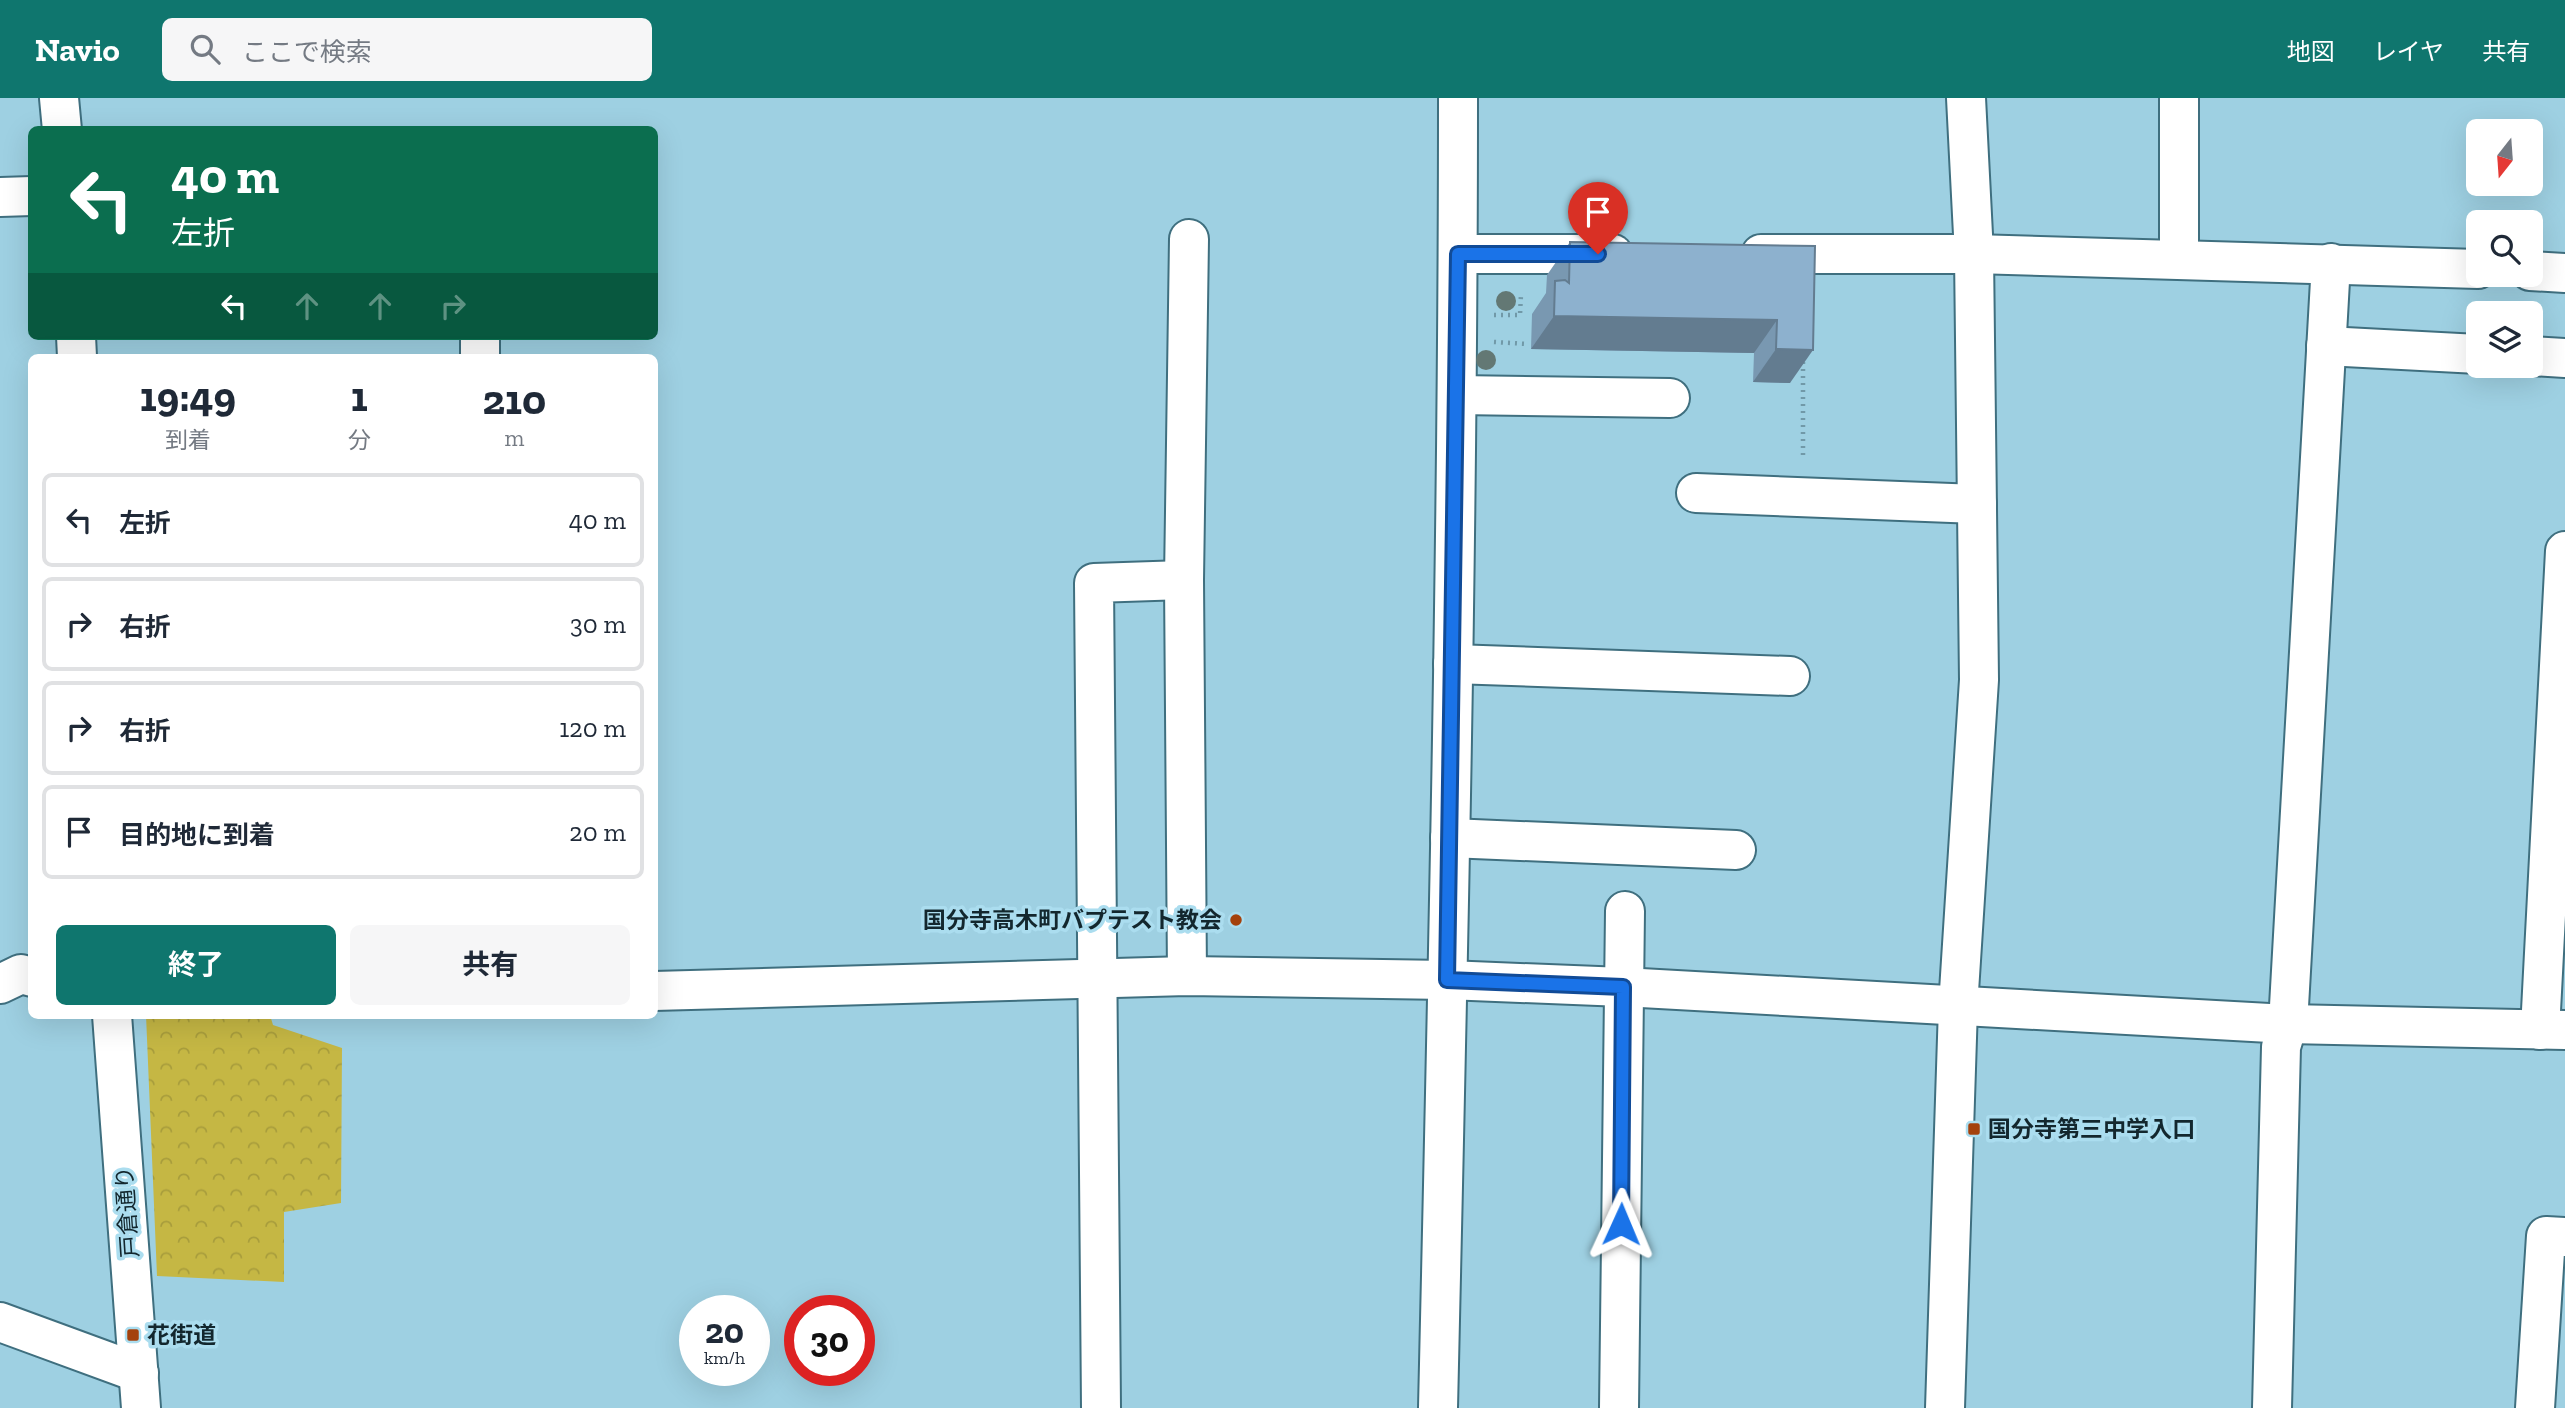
<!DOCTYPE html>
<html lang="ja">
<head>
<meta charset="utf-8">
<style>
  :root { --surface:#fff; --page:#f6f6f7; --text:#1f2937; --muted:#747a83; --line:#e0e1e3; --accent:#0f766e }
  body { margin:0; font-family:"Zilla Slab","Noto Sans JP",serif; background:var(--page); color:var(--text); height:100vh; display:flex; flex-direction:column; font-size:26px; white-space:nowrap }
  * { box-sizing:border-box; margin:0 }
  p { font-size:23px; color:var(--muted) }
  .icon { flex:none; width:38px; height:38px; fill:none; stroke:currentColor; stroke-width:2; stroke-linecap:round; stroke-linejoin:round }
  .map { position:relative; flex:1; overflow:hidden }
  .drawer { position:absolute; left:28px; top:256px; width:630px; height:665px; display:flex; flex-direction:column; background:var(--surface); border-radius:10px; box-shadow:0 7px 28px #0002 }
  .drawer>* { flex:none }
  .guide { position:absolute; left:28px; top:28px; width:630px; height:214px; border-radius:10px; box-shadow:0 7px 28px #0002; background:#0b6e4f; color:#fff; overflow:hidden }
  .needle { width:46px; rotate:197deg }
  .controls { position:absolute; left:2466px; top:21px; display:grid; gap:14px }
  .controls a { display:grid; place-items:center; width:77px; height:77px; border-radius:10px; background:var(--surface); box-shadow:0 7px 28px #0002; font-size:35px }
  .speed { position:absolute; left:679px; top:1197px; display:flex; gap:14px; font-size:35px; font-weight:700; text-align:center }
  .speed>* { display:grid; place-content:center; width:91px; height:91px; border-radius:50%; background:var(--surface); box-shadow:0 7px 28px #0002; line-height:1 }
  .speed small { font-size:18px; font-weight:400 }
  .speed .limit { border:10px solid #d22; background:#fff; color:#111 }
  .pin { position:absolute; display:grid; place-items:center; width:60px; height:60px; color:#fff; margin:-72px -30px; border-radius:50% 50% 50% 0; rotate:-45deg; box-shadow:0 0 7px #0007 }
  .pin .icon { rotate:45deg }
  .me { position:absolute; width:77px; margin:-38px; rotate:1deg; stroke-linejoin:round; filter:drop-shadow(0 0 5px #0008) }
  .turn { display:flex; align-items:center; gap:24px; height:147px; padding:0 28px; font-size:32px }
  .turn .icon { width:91px; height:91px; stroke-width:2.5 }
  .turn b { display:block; font-size:49px; line-height:60px }
  .lanes { display:flex; align-items:center; height:66px; padding:0 28px; background:#0003; justify-content:center; gap:35px; direction:ltr }
  .lanes .off { opacity:.35 }
  .eta { display:flex; justify-content:space-evenly; align-items:center; height:119px; text-align:center }
  .eta b { font-size:42px; font-weight:700; line-height:49px }
  .action { display:flex; gap:14px; margin-top:auto; padding:14px 28px }
  .action a { flex:1; height:80px; border-radius:10px; background:var(--accent); color:#fff; font-size:28px; font-weight:700; line-height:80px; text-align:center }
  .action a+a { background:var(--page); color:var(--text) }
  ul { padding:0; list-style:none }
  li { display:flex; align-items:center; gap:21px; height:94px; margin:0 14px 10px; padding:0 14px; border:4px solid var(--line); border-radius:10px }
  li div { flex:1 }
  li b { display:block; font-size:26px }
  li em { font-style:normal }
  header { display:flex; align-items:center; gap:42px; box-sizing:border-box; height:98px; padding:0 35px; background:var(--accent); color:#fff }
  header strong { font-size:33px }
  nav { display:flex; gap:38px; margin-inline-start:auto; font-size:24px }
  .search { width:490px; height:63px; background:var(--page); display:flex; align-items:center; gap:18px; box-sizing:border-box; padding:0 24px; border-radius:10px; color:var(--muted); font-size:26px }
  .map>svg:first-child { display:block }
  .forest { fill:url(#forest-crowns) }
  .lines { fill:none; stroke-linecap:round; stroke-linejoin:round }
  .minor-casing { stroke:#3f6f7f; stroke-width:42 }
  .path { stroke:#7199a8; stroke-width:4.5; stroke-dasharray:2 5; stroke-linecap:butt }
  .minor { stroke:#fff; stroke-width:38 }
  .tree { fill:#637874 }
  .wall { fill:#7998b1 }
  .shaded-wall { fill:#637c90 }
  .building { fill:#8db1ce; stroke:#637c90; stroke-width:2 }
  .route-casing { stroke:#114b97; stroke-width:18 }
  .route { stroke:#1a73e8; stroke-width:12 }
  .poi-dot { fill:#a4410c; stroke:#abddef; stroke-width:2.5 }
  .labels { text-anchor:middle; dominant-baseline:central; stroke-width:7; stroke-linejoin:round; paint-order:stroke }
  .poi-label { font-size:23px; font-weight:bold; fill:#13272e; stroke:#abddef; text-anchor:start }
  .street-label { font-size:23px; fill:#13272e; stroke:#abddef }
</style>
</head>
<body>
<header>
<strong>Navio</strong>
<div class="search"><svg class="icon" aria-label="search" viewBox="0 0 24 24"><circle cx="10" cy="10" r="6"/><path d="M15 15l6 6"/></svg>ここで検索</div>
<nav><a>地図</a><a>レイヤ</a><a>共有</a></nav>
</header>
<div class="map">
<svg width="2565" height="1310" viewBox="0 0 2565 1310">
  <defs>
    <pattern id="forest-crowns" width="20" height="18" patternUnits="userSpaceOnUse" patternTransform="scale(1.75)"><rect width="20" height="18" fill="#c5b744"/><path d="M2 6a3 3 0 1 1 6 0M12 15a3 3 0 1 1 6 0" fill="none" stroke="#a89d3c"/></pattern>
  </defs>
  <rect width="100%" height="100%" fill="#9ed0e2"/>
  <!-- forest -->
  <path class="forest" d="M146,917H270L273,927L342,950L341,1105L284,1114V1184L157,1178Z"/>
  <g class="lines">
    <!-- minor casing -->
    <g class="minor-casing">
      <g id="minor">
        <path d="M59,0L62,32"/>
        <path d="M2179,0V161"/>
        <path d="M0,99L32,98"/>
        <path d="M1458,156H1613"/>
        <path d="M1761,156H1974L2478,171"/>
        <path d="M2530,173L2565,175"/>
        <path d="M76,238L77,259"/>
        <path d="M480,238V259"/>
        <path d="M2326,248L2478,256"/>
        <path d="M2530,258L2565,260"/>
        <path d="M1457,297L1670,300"/>
        <path d="M1696,395L1977,406"/>
        <path d="M1453,566L1790,578"/>
        <path d="M1450,740L1736,752"/>
        <path d="M1187,878L1184,482L1189,141"/>
        <path d="M0,886L21,876L32,879"/>
        <path d="M654,893L1187,878L1447,882L1623,889L2288,926L2565,932"/>
        <path d="M112,917L141,1310"/>
        <path d="M2540,932L2565,453"/>
        <path d="M0,1224L139,1275"/>
        <path d="M1101,1310L1094,485L1184,482"/>
        <path d="M1438,1310C1448,873 1458,437 1458,0"/>
        <path d="M1619,1310L1625,813"/>
        <path d="M1945,1310L1958,909L1979,582L1974,156L1966,0"/>
        <path d="M2272,1310L2281,949L2288,926L2331,165"/>
        <path d="M2535,1310L2546,1138L2565,1139"/>
      </g>
    </g>
    <!-- path -->
    <g class="path">
      <path d="M1494,217H1520L1521,196"/>
      <path d="M1494,244L1528,246"/>
      <path d="M1803,264V360"/>
    </g>
    <!-- minor -->
    <use href="#minor" class="minor"/>
  </g>
  <!-- trees -->
  <g class="tree">
    <circle cx="1506" cy="203" r="10"/>
    <circle cx="1486" cy="262" r="10"/>
  </g>
  <!-- wall -->
  <path class="wall" d="M1570,144L1815,148L1790,285L1753,284L1754,255L1531,251L1532,216L1546,195L1547,177Z"/>
  <!-- shaded-wall -->
  <g class="shaded-wall">
    <path d="M1554,218L1777,222L1754,255L1531,251Z"/>
    <path d="M1776,251L1813,252L1790,285L1753,284Z"/>
  </g>
  <!-- building -->
  <path class="building" d="M1570,144L1815,148L1813,252L1776,251L1777,222L1554,218L1555,183L1565,182L1569,185Z"/>
  <g class="lines">
    <!-- route casing -->
    <g class="route-casing">
      <path id="route" d="M1598,156H1458L1447,882L1623,889L1621,1126"/>
    </g>
    <!-- route -->
    <use href="#route" class="route"/>
  </g>
  <!-- markers -->
  <g class="poi-dot">
    <circle cx="1236" cy="822" r="7"/>
    <rect x="1967" y="1024" width="14" height="14" rx="3.5"/>
    <rect x="126" y="1230" width="14" height="14" rx="3.5"/>
  </g>
  <g class="labels">
    <!-- poi labels -->
    <g class="poi-label">
      <text x="1222" y="822" text-anchor="end">国分寺高木町バプテスト教会</text>
      <text x="1988" y="1031">国分寺第三中学入口</text>
      <text x="147" y="1237">花街道</text>
    </g>
    <!-- street labels -->
    <g class="street-label">
      <text transform="translate(127 1114) rotate(-94)">戸倉通り</text>
    </g>
  </g>
</svg>
<div class="controls">
<a><svg class="needle" viewBox="-14 -14 28 28"><path d="M0-13l5 13h-10z" fill="#e53935"/><path d="M0 13l5-13h-10z" fill="#747a83"/></svg></a>
<a><svg class="icon" aria-label="search" viewBox="0 0 24 24"><circle cx="10" cy="10" r="6"/><path d="M15 15l6 6"/></svg></a>
<a><svg class="icon" aria-label="layers" viewBox="0 0 24 24"><path d="M12 4l9 5-9 5-9-5zM3 14l9 5 9-5"/></svg></a>
</div>
<div class="speed"><div>20<small>km/h</small></div><div class="limit">30</div></div>
<div class="pin" style="left:1598px;top:156px;background:#d93025"><svg class="icon" aria-label="arrive" viewBox="0 0 24 24"><path d="M6 21V4h12l-3 4 3 4H6"/></svg></div>
<svg class="me" style="left:1621px;top:1126px" viewBox="-20 -20 40 40"><path d="M0-17L14 15 0 8-14 15z" fill="#1a73e8" stroke="#fff" stroke-width="4"/></svg>
<div class="guide">
<div class="turn"><svg class="icon" aria-label="left" viewBox="0 0 24 24"><path d="M17 20v-9H6M10 6l-5 5 5 5"/></svg><div><b>40 m</b>左折</div></div>
<div class="lanes"><svg class="icon" aria-label="left" viewBox="0 0 24 24"><path d="M17 20v-9H6M10 6l-5 5 5 5"/></svg><svg class="icon off" aria-label="ahead" viewBox="0 0 24 24"><path d="M12 20V5M6 11l6-6 6 6"/></svg><svg class="icon off" aria-label="ahead" viewBox="0 0 24 24"><path d="M12 20V5M6 11l6-6 6 6"/></svg><svg class="icon off" aria-label="right" viewBox="0 0 24 24"><path d="M7 20v-9h11M14 6l5 5-5 5"/></svg></div>
</div>
<section class="drawer">
<div class="eta">
<div><b>19:49</b><p>到着</p></div>
<div><b>1</b><p>分</p></div>
<div><b>210</b><p>m</p></div>
</div>
<ul>
<li><svg class="icon" aria-label="left" viewBox="0 0 24 24"><path d="M17 20v-9H6M10 6l-5 5 5 5"/></svg><div><b>左折</b></div><em>40 m</em></li>
<li><svg class="icon" aria-label="right" viewBox="0 0 24 24"><path d="M7 20v-9h11M14 6l5 5-5 5"/></svg><div><b>右折</b></div><em>30 m</em></li>
<li><svg class="icon" aria-label="right" viewBox="0 0 24 24"><path d="M7 20v-9h11M14 6l5 5-5 5"/></svg><div><b>右折</b></div><em>120 m</em></li>
<li><svg class="icon" aria-label="arrive" viewBox="0 0 24 24"><path d="M6 21V4h12l-3 4 3 4H6"/></svg><div><b>目的地に到着</b></div><em>20 m</em></li>
</ul>
<div class="action"><a>終了</a><a>共有</a></div>
</section>
</div>
</body>
</html>
